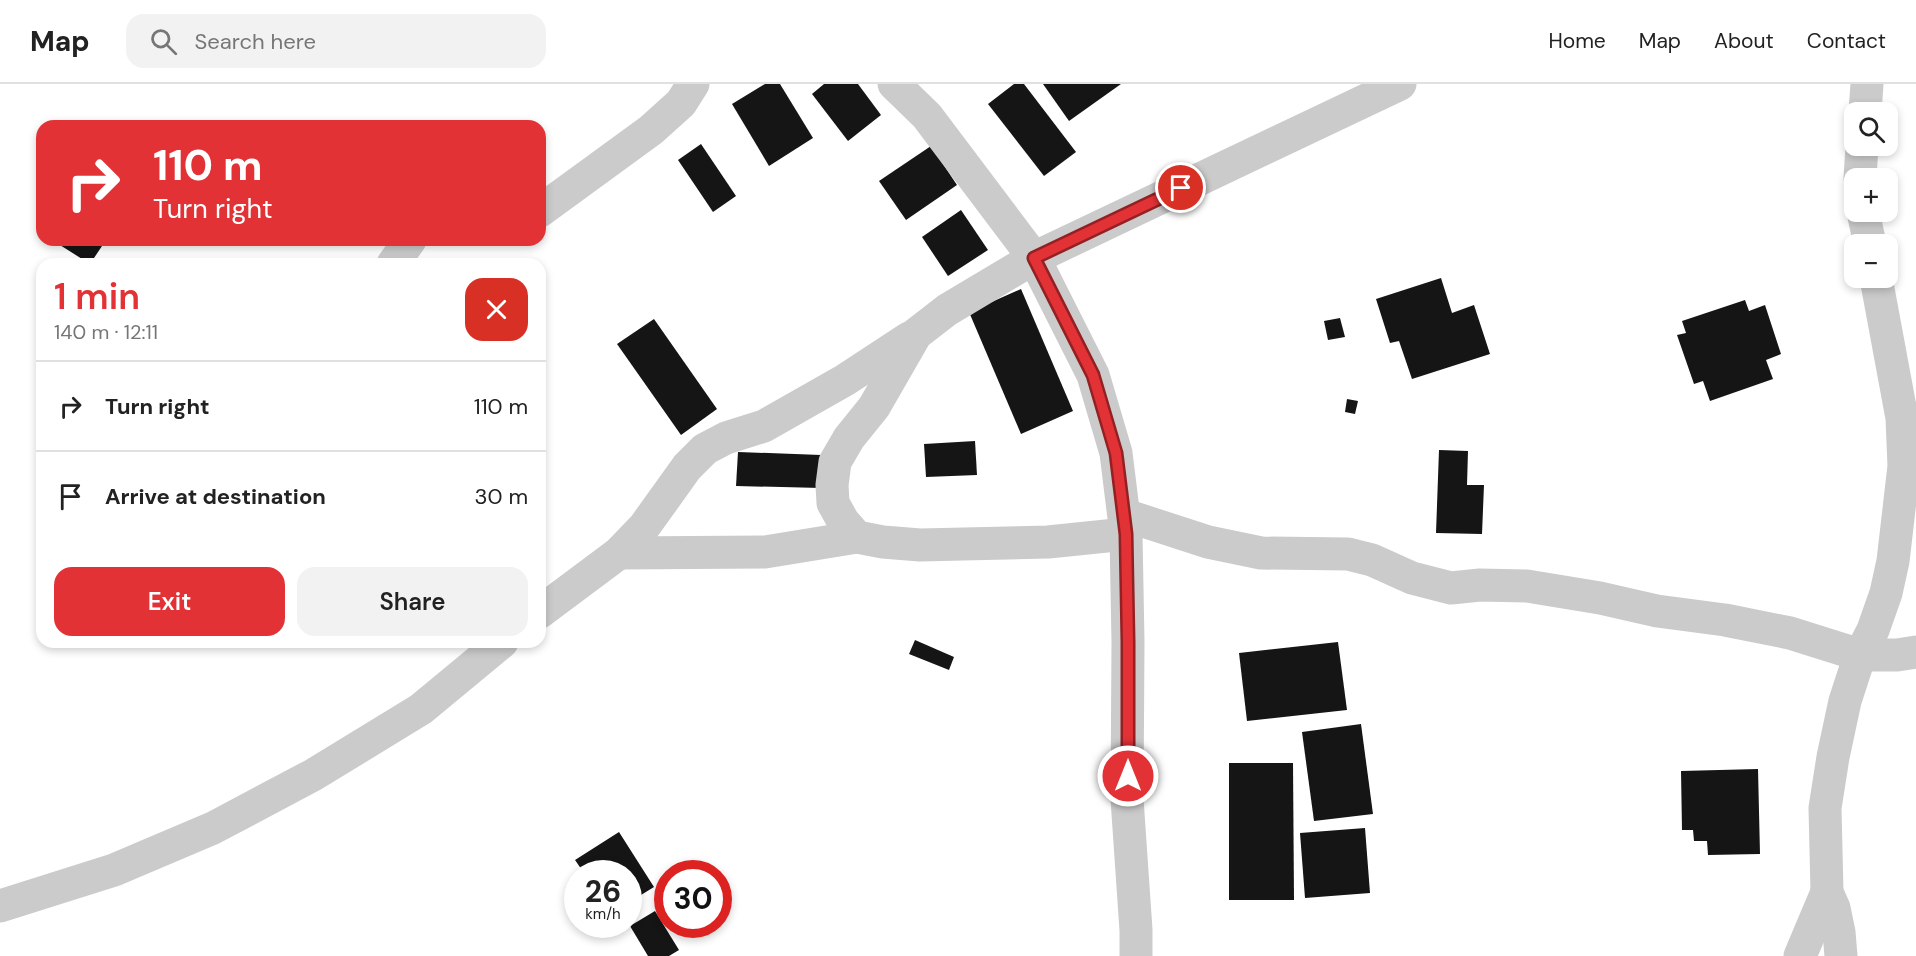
<!DOCTYPE html>
<html lang="en">
<head>
<meta charset="utf-8">
<style>
  :root { --surface:#fff; --page:#f2f2f2; --text:#222; --muted:#767676; --line:#e0e0e0; --accent:#e23236 }
  body { margin:0; font-family:"DM Sans",sans-serif; background:var(--page); color:var(--text); height:100vh; display:flex; flex-direction:column; font-size:22px; white-space:nowrap }
  * { box-sizing:border-box; margin:0 }
  p { font-size:20px; color:var(--muted) }
  .icon { flex:none; width:33px; height:33px; fill:none; stroke:currentColor; stroke-width:2; stroke-linecap:round; stroke-linejoin:round }
  .map { position:relative; flex:1; overflow:hidden }
  .side { position:absolute; left:36px; top:174px; width:510px; height:390px; display:flex; flex-direction:column; background:var(--surface); border-radius:18px; box-shadow:0 3px 9px #0003 }
  .side>* { flex:none }
  .hud { position:absolute; left:36px; top:36px; width:510px; height:126px; border-radius:18px; box-shadow:0 3px 9px #0003; background:#e23236; color:#fff; overflow:hidden }
  .controls { position:absolute; left:1844px; top:18px; display:grid; gap:12px }
  .controls a { display:grid; place-items:center; width:54px; height:54px; border-radius:12px; background:var(--surface); box-shadow:0 3px 9px #0003; font-size:30px }
  .speed { position:absolute; left:564px; top:776px; display:flex; gap:12px; font-size:30px; font-weight:700; text-align:center }
  .speed>* { display:grid; place-content:center; width:78px; height:78px; border-radius:50%; background:var(--surface); box-shadow:0 3px 9px #0003; line-height:1 }
  .speed small { font-size:15px; font-weight:400 }
  .speed .limit { border:9px solid #d22; background:#fff; color:#111 }
  .pin { position:absolute; display:grid; place-items:center; width:51px; height:51px; color:#fff; margin:-26px; border:3px solid #fff; border-radius:50%; box-shadow:0 2px 6px #0007 }
  .me { position:absolute; width:66px; margin:-33px; rotate:0deg; stroke-linejoin:round; filter:drop-shadow(0 0 4px #0008) }
  .turn { display:flex; align-items:center; gap:21px; height:126px; padding:0 18px; font-size:27px }
  .turn .icon { width:78px; height:78px; stroke-width:2.5 }
  .turn b { display:block; font-size:42px; line-height:51px }
  .round { display:grid; place-items:center; flex:none; width:63px; height:63px; border-radius:18px; background:var(--page) }
  .overview { display:flex; align-items:center; justify-content:space-between; height:102px; padding:0 18px }
  h1 { font-size:36px; font-weight:600; line-height:45px; color:var(--accent) }
  .primary-button { display:flex; gap:12px; margin-top:auto; padding:12px 18px }
  .primary-button a { flex:1; height:69px; border-radius:18px; background:var(--accent); color:#fff; font-size:24px; font-weight:600; line-height:69px; text-align:center }
  .primary-button a+a { background:var(--page); color:var(--text) }
  ul { padding:0; list-style:none }
  li { display:flex; align-items:center; gap:18px; height:90px; padding:0 18px; border-top:2px solid var(--line) }
  li div { flex:1 }
  li b { display:block; font-size:22px }
  li em { font-style:normal }
  header { display:flex; align-items:center; gap:36px; box-sizing:border-box; height:84px; padding:0 30px; background:var(--surface); border-bottom:2px solid var(--line) }
  header strong { font-size:28px }
  nav { display:flex; gap:33px; margin-inline-start:auto; font-size:21px }
  .search { width:420px; height:54px; background:var(--page); display:flex; align-items:center; gap:15px; box-sizing:border-box; padding:0 21px; border-radius:18px; color:var(--muted); font-size:22px }
  .map>svg:first-child { display:block }
  .building { fill:#151515 }
  .lines { fill:none; stroke-linecap:round; stroke-linejoin:round }
  .minor { stroke:#cbcbcb; stroke-width:33 }
  .route-casing { stroke:#932023; stroke-width:15 }
  .route { stroke:#e23236; stroke-width:10 }
</style>
</head>
<body>
<header>
<strong>Map</strong>
<div class="search"><svg class="icon" aria-label="search" viewBox="0 0 24 24"><circle cx="10" cy="10" r="6"/><path d="M15 15l6 6"/></svg>Search here</div>
<nav><a>Home</a><a>Map</a><a>About</a><a>Contact</a></nav>
</header>
<div class="map">
<svg width="1916" height="872" viewBox="0 0 1916 872">
  <rect width="100%" height="100%" fill="#fff"/>
  <!-- building -->
  <g class="building">
    <path d="M765,0H780L813,54L769,82L732,20Z"/>
    <path d="M824,0H858L881,31L848,57L812,10Z"/>
    <path d="M1014,0H1024L1076,68L1044,92L988,20Z"/>
    <path d="M1043,0H1121L1069,37Z"/>
    <path d="M701,60L736,112L713,128L678,76Z"/>
    <path d="M931,62L957,101L906,136L879,97Z"/>
    <path d="M961,126L988,166L948,192L922,153Z"/>
    <path d="M52,156H106L90,180Z"/>
    <path d="M1441,194L1452,229L1474,221L1490,270L1412,295L1399,257L1390,259L1376,215Z"/>
    <path d="M1021,205L1073,327L1021,350L969,228Z"/>
    <path d="M1745,216L1749,227L1765,221L1781,270L1766,276L1773,295L1710,317L1703,297L1694,300L1677,251L1686,249L1682,237Z"/>
    <path d="M1340,234L1345,253L1328,256L1324,237Z"/>
    <path d="M654,235L717,325L681,351L617,260Z"/>
    <path d="M1347,315L1358,317L1355,330L1345,328Z"/>
    <path d="M975,357L977,391L926,393L924,360Z"/>
    <path d="M1439,366L1468,367L1467,401H1484L1482,450L1436,449Z"/>
    <path d="M738,368L821,371V404L736,402Z"/>
    <path d="M915,556L954,573L949,586L909,570Z"/>
    <path d="M1338,558L1347,626L1247,637L1239,569Z"/>
    <path d="M1361,640L1373,730L1314,737L1302,648Z"/>
    <path d="M1229,679H1293L1294,816H1229Z"/>
    <path d="M1758,685L1760,770L1708,771L1707,757H1694L1693,746H1682L1681,687Z"/>
    <path d="M1365,744L1370,809L1305,814L1300,749Z"/>
    <path d="M619,748L654,803L628,819V789H584L575,776Z"/>
    <path d="M655,827L679,866L669,872H648L630,842Z"/>
  </g>
  <g class="lines">
    <!-- minor -->
    <g class="minor">
      <path d="M894,0L927,32L1034,174L1093,291L1116,369L1126,450L1128,558L1127,715L1136,846V872"/>
      <path d="M1865,28L1867,0"/>
      <path d="M1860,94L1862,62"/>
      <path d="M540,127L651,46L681,19L693,0"/>
      <path d="M1863,128L1870,160"/>
      <path d="M393,180L410,156"/>
      <path d="M1125,431L1208,458L1261,469L1348,470L1372,476L1412,494L1451,504L1480,501L1527,502L1600,514L1657,527L1725,536L1790,549L1860,571H1897L1916,568"/>
      <path d="M1126,450L1048,458L920,461L883,458L857,453L843,437L833,419L832,401L835,378L849,354L874,323L916,250L947,226L1034,174L1400,0"/>
      <path d="M619,469L765,468L857,453"/>
      <path d="M540,528L619,469L644,443L687,383L705,365L726,354L764,342L845,296L909,254"/>
      <path d="M0,822L114,786L213,744L313,691L421,625L502,558"/>
      <path d="M1800,872L1827,808"/>
      <path d="M1841,872L1839,848L1834,824L1827,808L1825,724L1833,673L1845,617L1860,571L1873,546L1886,509L1893,477L1904,382L1902,334L1876,194"/>
    </g>
  </g>
  <g class="lines">
    <!-- route casing -->
    <g class="route-casing">
      <path id="route" d="M1128,692V558L1126,450L1116,369L1093,291L1034,174L1181,104"/>
    </g>
    <!-- route -->
    <use href="#route" class="route"/>
  </g>
</svg>
<div class="controls">
<a><svg class="icon" aria-label="search" viewBox="0 0 24 24"><circle cx="10" cy="10" r="6"/><path d="M15 15l6 6"/></svg></a>
<a>+</a>
<a>−</a>
</div>
<div class="speed"><div>26<small>km/h</small></div><div class="limit">30</div></div>
<div class="pin" style="left:1181px;top:104px;background:#d93025"><svg class="icon" aria-label="arrive" viewBox="0 0 24 24"><path d="M6 21V4h12l-3 4 3 4H6"/></svg></div>
<svg class="me" style="left:1128px;top:692px" viewBox="-20 -20 40 40"><circle r="17" fill="#e23236" stroke="#fff" stroke-width="3"/><path d="M0-11L8 9 0 5-8 9z" fill="#fff"/></svg>
<div class="hud">
<div class="turn"><svg class="icon" aria-label="right" viewBox="0 0 24 24"><path d="M7 20v-9h11M14 6l5 5-5 5"/></svg><div><b>110 m</b>Turn right</div></div>
</div>
<section class="side">
<div class="overview"><div><h1>1 min</h1><p>140 m · 12:11</p></div><a class="round" style="background:#d93025;color:#fff"><svg class="icon" aria-label="close" viewBox="0 0 24 24"><path d="M6 6l12 12M18 6L6 18"/></svg></a></div>
<ul>
<li><svg class="icon" aria-label="right" viewBox="0 0 24 24"><path d="M7 20v-9h11M14 6l5 5-5 5"/></svg><div><b>Turn right</b></div><em>110 m</em></li>
<li><svg class="icon" aria-label="arrive" viewBox="0 0 24 24"><path d="M6 21V4h12l-3 4 3 4H6"/></svg><div><b>Arrive at destination</b></div><em>30 m</em></li>
</ul>
<div class="primary-button"><a>Exit</a><a>Share</a></div>
</section>
</div>
</body>
</html>
